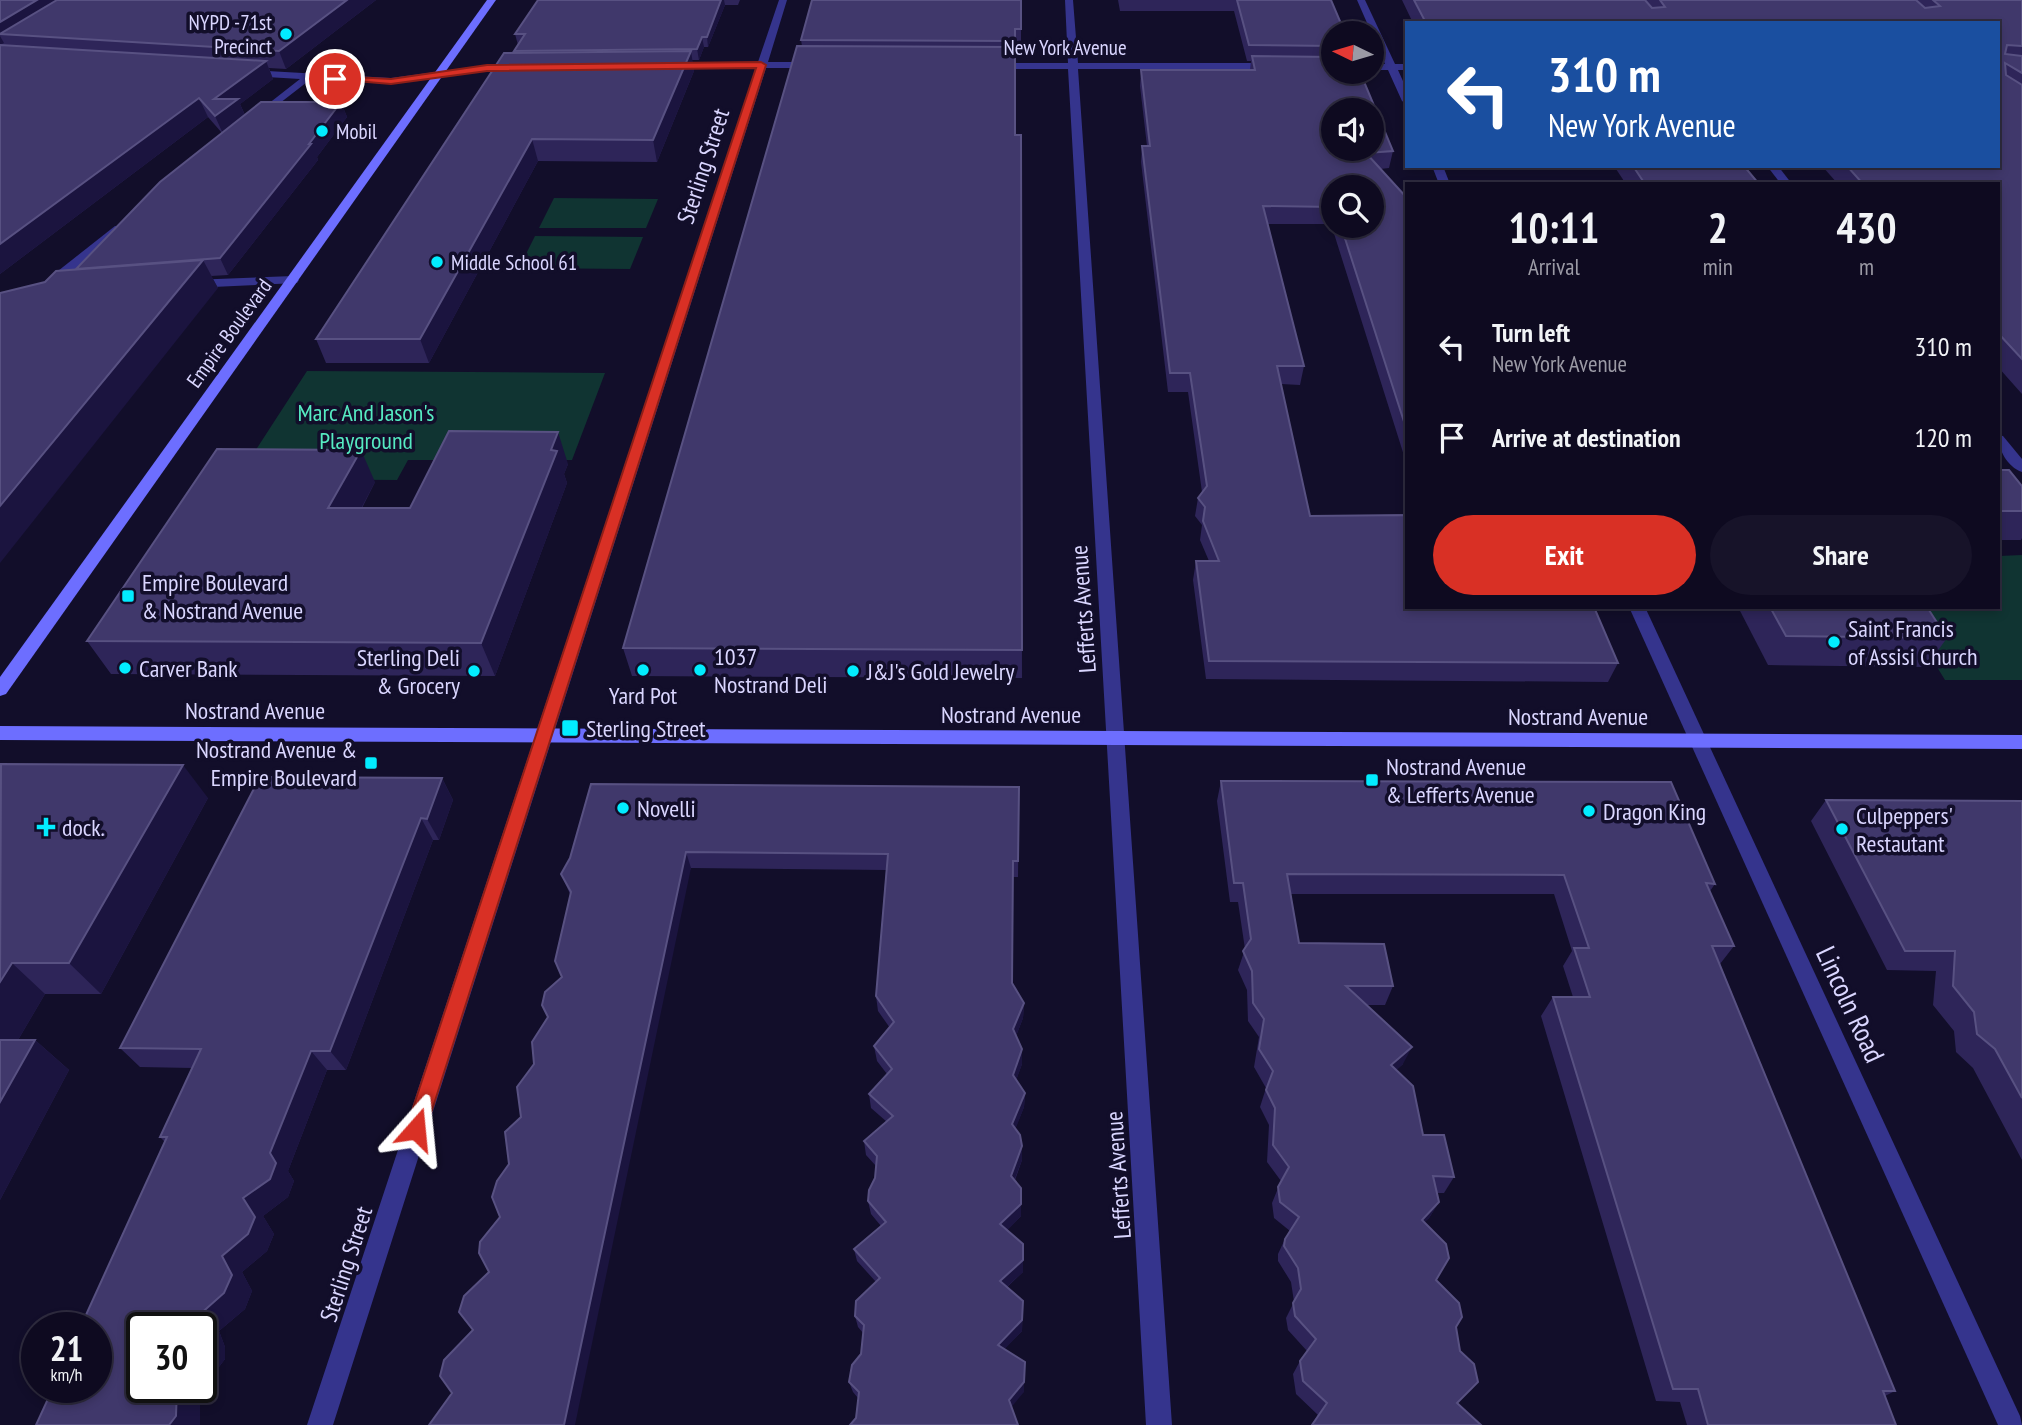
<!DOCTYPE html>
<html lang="en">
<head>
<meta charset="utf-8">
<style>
  :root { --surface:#0e0a20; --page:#171329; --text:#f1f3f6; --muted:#9b9aa5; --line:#2e2b3e; --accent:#d93025 }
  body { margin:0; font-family:"PT Sans Narrow",sans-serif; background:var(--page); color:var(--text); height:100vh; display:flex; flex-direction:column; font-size:26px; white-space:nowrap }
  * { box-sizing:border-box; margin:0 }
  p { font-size:23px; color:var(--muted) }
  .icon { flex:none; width:38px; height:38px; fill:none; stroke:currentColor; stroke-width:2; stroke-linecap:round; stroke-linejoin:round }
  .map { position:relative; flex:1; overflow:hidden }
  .details { position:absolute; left:1405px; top:182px; width:595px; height:427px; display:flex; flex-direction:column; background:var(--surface); border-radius:0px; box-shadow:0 4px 10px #0003,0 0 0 2px var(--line) }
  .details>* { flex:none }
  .top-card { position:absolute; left:1405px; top:21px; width:595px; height:147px; border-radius:0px; box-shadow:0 4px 10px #0003,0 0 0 2px var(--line); background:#1a4fa0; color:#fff; overflow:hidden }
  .needle { width:46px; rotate:275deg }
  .fabs { position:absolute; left:1321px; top:21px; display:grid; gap:14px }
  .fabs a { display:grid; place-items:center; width:63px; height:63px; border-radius:50%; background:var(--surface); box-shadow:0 4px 10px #0003,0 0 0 2px var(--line); font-size:35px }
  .speed { position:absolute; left:21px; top:1312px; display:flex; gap:14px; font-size:35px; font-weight:700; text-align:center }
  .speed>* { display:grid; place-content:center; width:91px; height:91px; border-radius:50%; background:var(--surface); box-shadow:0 4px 10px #0003,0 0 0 2px var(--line); line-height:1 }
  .speed small { font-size:18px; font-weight:400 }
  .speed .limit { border:4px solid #111; border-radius:10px; background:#fff; color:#111 }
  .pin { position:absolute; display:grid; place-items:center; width:60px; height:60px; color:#fff; margin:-30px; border:4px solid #fff; border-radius:50%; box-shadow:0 2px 7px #0007 }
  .me { position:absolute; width:77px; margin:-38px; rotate:18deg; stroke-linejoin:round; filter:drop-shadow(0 0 5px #0008) }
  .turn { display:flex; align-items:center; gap:24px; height:147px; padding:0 28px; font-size:32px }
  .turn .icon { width:91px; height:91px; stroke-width:2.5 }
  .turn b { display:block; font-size:49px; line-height:60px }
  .eta { display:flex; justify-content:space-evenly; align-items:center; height:119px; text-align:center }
  .eta b { font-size:42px; font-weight:700; line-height:49px }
  .action { display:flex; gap:14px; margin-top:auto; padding:14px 28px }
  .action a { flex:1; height:80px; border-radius:42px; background:var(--accent); color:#fff; font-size:28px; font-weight:700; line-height:80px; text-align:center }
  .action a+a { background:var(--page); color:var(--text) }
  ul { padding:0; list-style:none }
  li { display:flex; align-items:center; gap:21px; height:91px; padding:0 28px }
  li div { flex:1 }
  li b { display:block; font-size:26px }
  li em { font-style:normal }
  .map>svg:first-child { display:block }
  .green { fill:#103432 }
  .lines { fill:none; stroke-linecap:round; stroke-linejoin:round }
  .minor { fill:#35348d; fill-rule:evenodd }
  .secondary { fill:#6d6eff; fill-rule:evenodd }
  .wall { fill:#2e2559; fill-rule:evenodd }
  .shaded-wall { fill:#1b143f }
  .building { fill:#40386b; stroke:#585182; stroke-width:2; fill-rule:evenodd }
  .route { fill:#d93025; stroke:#8d1f18; stroke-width:2 }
  .poi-dot { fill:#02ecff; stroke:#120e2a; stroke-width:2.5 }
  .labels { text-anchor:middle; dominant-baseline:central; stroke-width:7; stroke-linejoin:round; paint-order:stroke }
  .far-poi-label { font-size:21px; fill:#dad6ff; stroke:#120e2a; text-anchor:start }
  .far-street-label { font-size:21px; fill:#dad6ff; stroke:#120e2a }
  .street-label { font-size:24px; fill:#dad6ff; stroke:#120e2a }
  .park-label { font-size:24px; fill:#56ebc2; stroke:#120e2a }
  .poi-label { font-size:24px; fill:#dad6ff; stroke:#120e2a; text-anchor:start }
  .near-street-label { font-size:28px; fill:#dad6ff; stroke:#120e2a }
</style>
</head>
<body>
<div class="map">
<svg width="2022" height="1425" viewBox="0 0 2022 1425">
  <rect width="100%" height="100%" fill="#120e2a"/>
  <!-- green -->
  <g class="green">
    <path d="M554,198L658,199L646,228H539Z"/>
    <path d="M535,236L643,237L630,269L519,268Z"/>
    <path d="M307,371L605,373L572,460H408L397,480L237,479Z"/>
    <path d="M2022,555V680H1945L1900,607H1998L1999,556Z"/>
  </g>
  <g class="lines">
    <!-- minor -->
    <g class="minor">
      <path d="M779,0H787L768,62H816L821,65L816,68H766L333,1425H307L756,68L672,69L667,66L672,63L758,62Z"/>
      <path d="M1065,0H1073L1078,63H1274L1279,66L1274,69H1078L1172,1425H1146L1068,69H994L989,66L994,63H1068Z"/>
      <path d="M1357,0H1365L1395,64H1407V70H1398L1407,90V104L1402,101L1388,70H1372V64H1385Z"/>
      <path d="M487,65H518L523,68L518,71H487L391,84L311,79L258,120L253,117L254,115L300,79L250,76L245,73L250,70L391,78Z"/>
      <path d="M1432,166H1443L1450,184H1439Z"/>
      <path d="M1767,166H1778L1792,184H1781Z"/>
      <path d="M115,226L125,228L52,288H44V282Z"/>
      <path d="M293,276L299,280L297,283L191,288L185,284L191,280Z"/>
      <path d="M1998,435L2003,436L2022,459V472C2007,467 1998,449 1998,435Z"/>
      <path d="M1629,607H1645L2020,1416L2022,1425H1998Z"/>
    </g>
    <!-- secondary -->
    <g class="secondary">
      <path d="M487,0H496L6,694L0,696V677Z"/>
      <path d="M0,726L2022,735V749L0,740Z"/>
    </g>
  </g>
  <!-- wall -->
  <g class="wall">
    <path d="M0,0H376L286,69L269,68L273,79L240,104L245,115L341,102L347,117L317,157L318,160L228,275L211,276L218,288L45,282L77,270L222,133L208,117L0,274Z"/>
    <path d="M538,0H740L738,5H725L708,47H704L699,60H692L694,71L657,162L538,161L429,363H326L316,339L514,53L518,45L515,34Z"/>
    <path d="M1021,0V48H1015V135H1021L1022,678L632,676L623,648L802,46L801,40Z"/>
    <path d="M1118,0H1331L1334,33V72L1393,151L1389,168L1380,169L1407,198V465L1331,224H1268L1304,366L1300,385L1281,384L1310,516L1618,663L1608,682L1206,679L1193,580L1196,561H1209L1200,540L1202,525L1195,516L1198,498L1202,492L1188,392H1168L1141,162L1142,146H1147L1140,86L1141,70H1250L1251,61H1247L1234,11H1120ZM1334,187L1372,226H1334Z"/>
    <path d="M1402,0H2022V394L1998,367V184H1838L1822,166H1998V23H1413Z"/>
    <path d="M1614,166H1744L1759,184H1626Z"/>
    <path d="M568,464L564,474L567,483L495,676L111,674L87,641L375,482L362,508H410Z"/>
    <path d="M1998,470L2022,486V538L2021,540H1998Z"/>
    <path d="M1738,607H1927L1947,638L1926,667L1768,665Z"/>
    <path d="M1,764L208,798L101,994H45L18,1040H35L69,1070L0,1200Z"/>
    <path d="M442,778L453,800L439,840H433L346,1070H327L288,1171L294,1181L288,1197L263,1216L274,1234L267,1251L242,1272L252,1291L245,1309L219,1331L225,1347V1359L206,1384L200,1399L165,1142L160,1137L192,1068L140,1067L120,1048Z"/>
    <path d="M1221,781L1715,884L1710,891L1734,946L1720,964L1895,1391L1885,1396L1896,1425H1687L1680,1402L1656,1401L1541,1016L1553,997H1573L1563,966L1572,951L1554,894H1291L1299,943L1393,986L1385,1005H1366L1403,1064L1396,1070L1423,1135L1454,1177L1444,1193H1437L1439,1202L1429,1218L1424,1222L1436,1280L1456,1327L1458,1403L1481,1425H1311L1318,1415L1296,1394L1293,1374L1300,1361L1307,1351L1288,1330L1286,1318L1294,1302L1291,1282L1278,1261V1254L1285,1239L1290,1231L1274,1218L1272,1203L1281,1181L1267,1162L1269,1125L1260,1107L1266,1088L1254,1067L1259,1037L1248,1021L1247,990L1238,970L1245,949L1238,902H1230L1217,801Z"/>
    <path d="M1019,787L1018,877H1013L1012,983L1024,1003L1023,1018L1016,1036L1022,1049V1064L1016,1080L1025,1093L1024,1107L1015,1129L1022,1146V1160L1015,1180L1021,1204V1216L1007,1230L1023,1272L1007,1287L1023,1301L1022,1331L1004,1349L1024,1392L856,1418L858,1398L853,1392L849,1382L861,1354L863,1333L858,1327L855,1316L876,1282L857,1261L854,1249L881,1226L871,1214L868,1201L875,1178L876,1166L866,1155L864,1141L887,1122L871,1108L869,1094L887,1074L877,1061L874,1046L890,1028L878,1011L876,996L886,870L691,868L452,1393L473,1330L489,1272L500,1217L509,1164L534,1064L548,1017L562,977L570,894L561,874Z"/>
    <path d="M1826,800L2022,801V1160L1973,1068L1956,1052L1954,1031L1933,1005L1936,971L1887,970L1811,821Z"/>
  </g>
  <!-- shaded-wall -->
  <g class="shaded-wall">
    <path d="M37,0H75L0,34V22Z"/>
    <path d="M347,0H376L286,69L279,51Z"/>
    <path d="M721,0H724L725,5L708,47L707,37Z"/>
    <path d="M0,36L4,43L0,45Z"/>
    <path d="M702,37L704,47L699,60L697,49Z"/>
    <path d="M691,51L694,71L657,162L653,140Z"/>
    <path d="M266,61L273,79L240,104L246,118L224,136L215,116L214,99Z"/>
    <path d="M199,98L208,117L0,274V244Z"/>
    <path d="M341,102L347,117L317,157L318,160L228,275L220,258Z"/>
    <path d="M532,139L538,161L429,363L420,339Z"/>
    <path d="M203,260L218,288L0,563V506Z"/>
    <path d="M558,432L568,464L564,474L567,483L495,676L481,643Z"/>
    <path d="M361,450L375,482L344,541L328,508Z"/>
    <path d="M183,765L208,798L101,994L69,963Z"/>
    <path d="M442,778L453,800L439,840L427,819Z"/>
    <path d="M421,818L433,840L346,1070L330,1051Z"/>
    <path d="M686,852L691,868L575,1425H564Z"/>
    <path d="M12,963L45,994L1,1069H0V982Z"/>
    <path d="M1024,1003L1023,1018L1013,1044V1029Z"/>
    <path d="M35,1040L69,1070L0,1200V1102Z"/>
    <path d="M1412,1047L1403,1064L1383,1083L1391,1065Z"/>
    <path d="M1022,1049V1064L1013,1089V1075Z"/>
    <path d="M311,1051L327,1070L288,1171L294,1181L288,1197L263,1216L274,1234L267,1251L242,1272L252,1291L245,1309L219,1331L225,1347V1359L206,1384L200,1399V1425H169L177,1388H201V1347L198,1316L243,1198L270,1153Z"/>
    <path d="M1025,1093L1024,1107L1012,1138V1124Z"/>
    <path d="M1022,1146V1160L1011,1189V1176Z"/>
    <path d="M1439,1202L1429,1218L1412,1235L1422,1220Z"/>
    <path d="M1021,1204V1216L1001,1237L1000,1224Z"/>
    <path d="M1023,1260V1272L1000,1293V1281Z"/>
    <path d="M1022,1320V1331L998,1356V1345Z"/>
    <path d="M1024,1382V1392L1009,1410V1400Z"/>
  </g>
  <!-- building -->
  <g class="building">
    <path d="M0,0H37L0,22Z"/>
    <path d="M57,0H347L279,51L0,34Z"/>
    <path d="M538,0H721L707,37H702L697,49L514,51L525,34H515Z"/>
    <path d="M812,0H1021V29H1015V41L801,40Z"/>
    <path d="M1237,0H1331L1345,33H1334V46L1249,45Z"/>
    <path d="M1414,0H1645L1652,8L1665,7L1660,0H1916L1925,8L1940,6L1933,0H2022V46L2007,45L2005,54L2022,56V73L2005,63L2006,75L2022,85V359L1998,333V184H1863L1847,166H1998V23H1426Z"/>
    <path d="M0,45L266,61L214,99H238L215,116L199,98L0,244Z"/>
    <path d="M797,46L1015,47V135H1021L1022,650L623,648Z"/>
    <path d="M691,51L653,140L532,139L420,339H316L504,53Z"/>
    <path d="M1252,56L1334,57V72H1360L1393,151L1366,153L1407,198V431L1341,226H1372V187H1334V207L1263,206L1304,366H1277L1310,516L1407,515V607H1594L1618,663L1209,661L1196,561H1219L1203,521L1205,507L1198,498L1207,486L1190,373H1170L1142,146H1150L1141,70H1255ZM1334,110H1372V149H1334Z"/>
    <path d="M261,102H341L309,144H311L220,258L76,269L160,182Z"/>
    <path d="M1633,166H1744L1759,184H1645Z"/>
    <path d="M1521,182L1598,183L1599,184H1522Z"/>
    <path d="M203,260L0,506V293L45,282L56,271Z"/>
    <path d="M449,431L558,432L551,450L557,451L481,643L87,641L217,449L361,450L328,508H410Z"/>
    <path d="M1998,470H2009L2022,486V511H1998Z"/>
    <path d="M1770,607H1927L1947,638L1786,636Z"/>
    <path d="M1,764L183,765L69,963H12L0,982Z"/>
    <path d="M260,777L442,778L427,819L421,818L330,1051H311L270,1153L276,1163L270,1179L243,1198L255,1217L248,1234L222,1256L232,1275L224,1293L198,1316L204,1332L203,1345L201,1347V1328H142V1388H177L176,1416L169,1425H36L53,1388H96V1328H80L167,1137H160L201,1049L120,1048Z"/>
    <path d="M1221,781L1671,782L1715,884L1706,883L1734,946H1712L1895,1391H1883L1896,1425H1708L1698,1389H1673L1553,997H1590L1574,948H1589L1564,875L1287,874L1299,943L1384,944L1393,986H1346L1412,1047L1391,1065L1413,1086L1423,1135H1444L1454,1177L1433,1176L1439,1202L1422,1220L1446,1244L1449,1258L1436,1280L1459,1303L1462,1317L1456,1327L1460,1351L1474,1364L1478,1382L1457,1403L1481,1425H1312L1327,1403L1303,1381L1300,1361L1316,1339L1295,1316L1293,1303L1301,1289L1298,1268L1284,1246L1285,1239L1299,1217L1280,1202L1278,1187L1289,1167L1273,1145L1275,1108L1266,1090L1273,1071L1259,1049L1264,1019L1253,1003L1252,971L1243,951L1251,939L1243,883H1234Z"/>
    <path d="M591,784L1019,787L1018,861H1013L1012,983L1024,1003L1013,1029L1022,1049L1013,1075L1025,1093L1012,1124L1020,1135L1022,1146L1011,1176L1021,1188V1204L1000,1224L1023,1244V1260L1000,1281L1023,1301L1022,1320L998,1345L1025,1362L1024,1382L1009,1400L1018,1425H850L856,1418L859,1392L849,1382L852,1365L861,1354L864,1325L855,1316L856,1301L880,1278L854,1249L886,1222L868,1201L869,1190L875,1178L877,1156L864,1141L893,1116L869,1094L892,1069L874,1046L894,1022L876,996L888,854L686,852L564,1425H429L452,1393L440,1376L444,1360L473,1330L459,1312L464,1296L489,1272L479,1253L480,1242L500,1217L492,1197L497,1181L509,1164L505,1132L521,1117L517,1087L534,1064L532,1042L548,1017L542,1005L545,992L562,977L555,961L571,892L561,874L570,858Z"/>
    <path d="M1826,800L2022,801V1098L1995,1049L1977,1034L1974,1012L1953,986L1955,951H1905Z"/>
    <path d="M0,1040H35L0,1102Z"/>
  </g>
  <!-- route -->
  <path class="route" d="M761,62L766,65L426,1129L423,1136L416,1139L409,1136L406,1129L756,68L487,71L391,84L331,79L335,76L391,79L487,65Z"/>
  <!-- markers -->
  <g class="poi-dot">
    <circle cx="286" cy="34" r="7"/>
    <circle cx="322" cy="131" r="7"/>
    <circle cx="437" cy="262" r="7"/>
    <rect x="121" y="589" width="14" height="14" rx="3.5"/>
    <circle cx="1834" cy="642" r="7"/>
    <circle cx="125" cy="668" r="7"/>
    <circle cx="643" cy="670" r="7"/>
    <circle cx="700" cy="670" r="7"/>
    <circle cx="474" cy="671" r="7"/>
    <circle cx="853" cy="671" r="7"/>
    <rect x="561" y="719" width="18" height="18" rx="3.5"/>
    <rect x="364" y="756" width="14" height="14" rx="3.5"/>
    <rect x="1365" y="773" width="14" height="14" rx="3.5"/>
    <circle cx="623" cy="808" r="7"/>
    <circle cx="1589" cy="811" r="7"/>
    <path d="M42.5 816.5h7v7h7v7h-7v7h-7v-7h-7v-7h7z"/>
    <circle cx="1842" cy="829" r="7"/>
  </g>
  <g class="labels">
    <!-- far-poi labels -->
    <g class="far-poi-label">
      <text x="272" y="22" text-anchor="end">NYPD -71st<tspan x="272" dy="24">Precinct</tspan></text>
      <text x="336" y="131">Mobil</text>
      <text x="451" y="262">Middle School 61</text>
    </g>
    <!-- far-street labels -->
    <g class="far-street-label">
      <text x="1065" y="47">New York Avenue</text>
      <text transform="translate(229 333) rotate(-54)">Empire Boulevard</text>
    </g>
    <!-- street labels -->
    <g class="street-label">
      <text transform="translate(703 166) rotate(-72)">Sterling Street</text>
      <text transform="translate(1083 609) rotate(-94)">Lefferts Avenue</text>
      <text x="255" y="710">Nostrand Avenue</text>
      <text x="1011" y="714">Nostrand Avenue</text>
      <text x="1578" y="716">Nostrand Avenue</text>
      <text transform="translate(1118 1175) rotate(-94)">Lefferts Avenue</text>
      <text transform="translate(346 1264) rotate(-72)">Sterling Street</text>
    </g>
    <!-- park labels -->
    <g class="park-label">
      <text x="366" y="412">Marc And Jason's<tspan x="366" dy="28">Playground</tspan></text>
    </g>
    <!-- poi labels -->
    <g class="poi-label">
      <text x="142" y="582">Empire Boulevard<tspan x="142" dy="28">&amp; Nostrand Avenue</tspan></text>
      <text x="1848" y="628">Saint Francis<tspan x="1848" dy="28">of Assisi Church</tspan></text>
      <text x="714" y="656">1037<tspan x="714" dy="28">Nostrand Deli</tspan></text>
      <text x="460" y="657" text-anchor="end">Sterling Deli<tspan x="460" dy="28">&amp; Grocery</tspan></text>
      <text x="139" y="668">Carver Bank</text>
      <text x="867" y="671">J&amp;J's Gold Jewelry</text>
      <text x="643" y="695" text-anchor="middle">Yard Pot</text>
      <text x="586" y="728">Sterling Street</text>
      <text x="357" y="749" text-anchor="end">Nostrand Avenue &amp;<tspan x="357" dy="28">Empire Boulevard</tspan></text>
      <text x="1386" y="766">Nostrand Avenue<tspan x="1386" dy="28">&amp; Lefferts Avenue</tspan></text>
      <text x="637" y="808">Novelli</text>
      <text x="1603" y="811">Dragon King</text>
      <text x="1856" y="815">Culpeppers'<tspan x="1856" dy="28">Restautant</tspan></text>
      <text x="62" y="827">dock.</text>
    </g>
    <!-- near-street labels -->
    <g class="near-street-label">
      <text transform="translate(1851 1004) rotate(65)">Lincoln Road</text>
    </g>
  </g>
</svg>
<div class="fabs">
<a><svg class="needle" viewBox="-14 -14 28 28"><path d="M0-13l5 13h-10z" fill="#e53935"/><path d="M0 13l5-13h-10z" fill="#9b9aa5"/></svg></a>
<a><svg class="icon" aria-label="sound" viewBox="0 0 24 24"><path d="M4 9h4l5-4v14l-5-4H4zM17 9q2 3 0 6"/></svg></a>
<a><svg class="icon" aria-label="search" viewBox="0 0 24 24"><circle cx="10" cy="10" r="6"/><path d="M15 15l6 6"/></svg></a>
</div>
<div class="speed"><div>21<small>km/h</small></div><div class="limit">30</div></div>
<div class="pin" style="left:335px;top:79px;background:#d93025"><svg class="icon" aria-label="arrive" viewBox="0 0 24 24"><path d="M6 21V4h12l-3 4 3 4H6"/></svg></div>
<svg class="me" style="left:416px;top:1129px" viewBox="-20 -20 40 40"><path d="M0-17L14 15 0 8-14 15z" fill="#d93025" stroke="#fff" stroke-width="4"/></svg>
<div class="top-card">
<div class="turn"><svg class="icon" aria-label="left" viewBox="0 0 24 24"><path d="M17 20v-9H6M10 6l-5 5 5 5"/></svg><div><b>310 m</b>New York Avenue</div></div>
</div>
<section class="details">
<div class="eta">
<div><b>10:11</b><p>Arrival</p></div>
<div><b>2</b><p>min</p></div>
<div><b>430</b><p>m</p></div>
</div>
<ul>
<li><svg class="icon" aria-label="left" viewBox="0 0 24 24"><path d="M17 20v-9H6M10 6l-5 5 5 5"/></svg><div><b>Turn left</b><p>New York Avenue</p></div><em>310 m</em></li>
<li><svg class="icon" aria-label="arrive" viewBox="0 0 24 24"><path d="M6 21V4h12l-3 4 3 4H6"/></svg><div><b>Arrive at destination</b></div><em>120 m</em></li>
</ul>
<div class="action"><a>Exit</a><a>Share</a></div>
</section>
</div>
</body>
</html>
